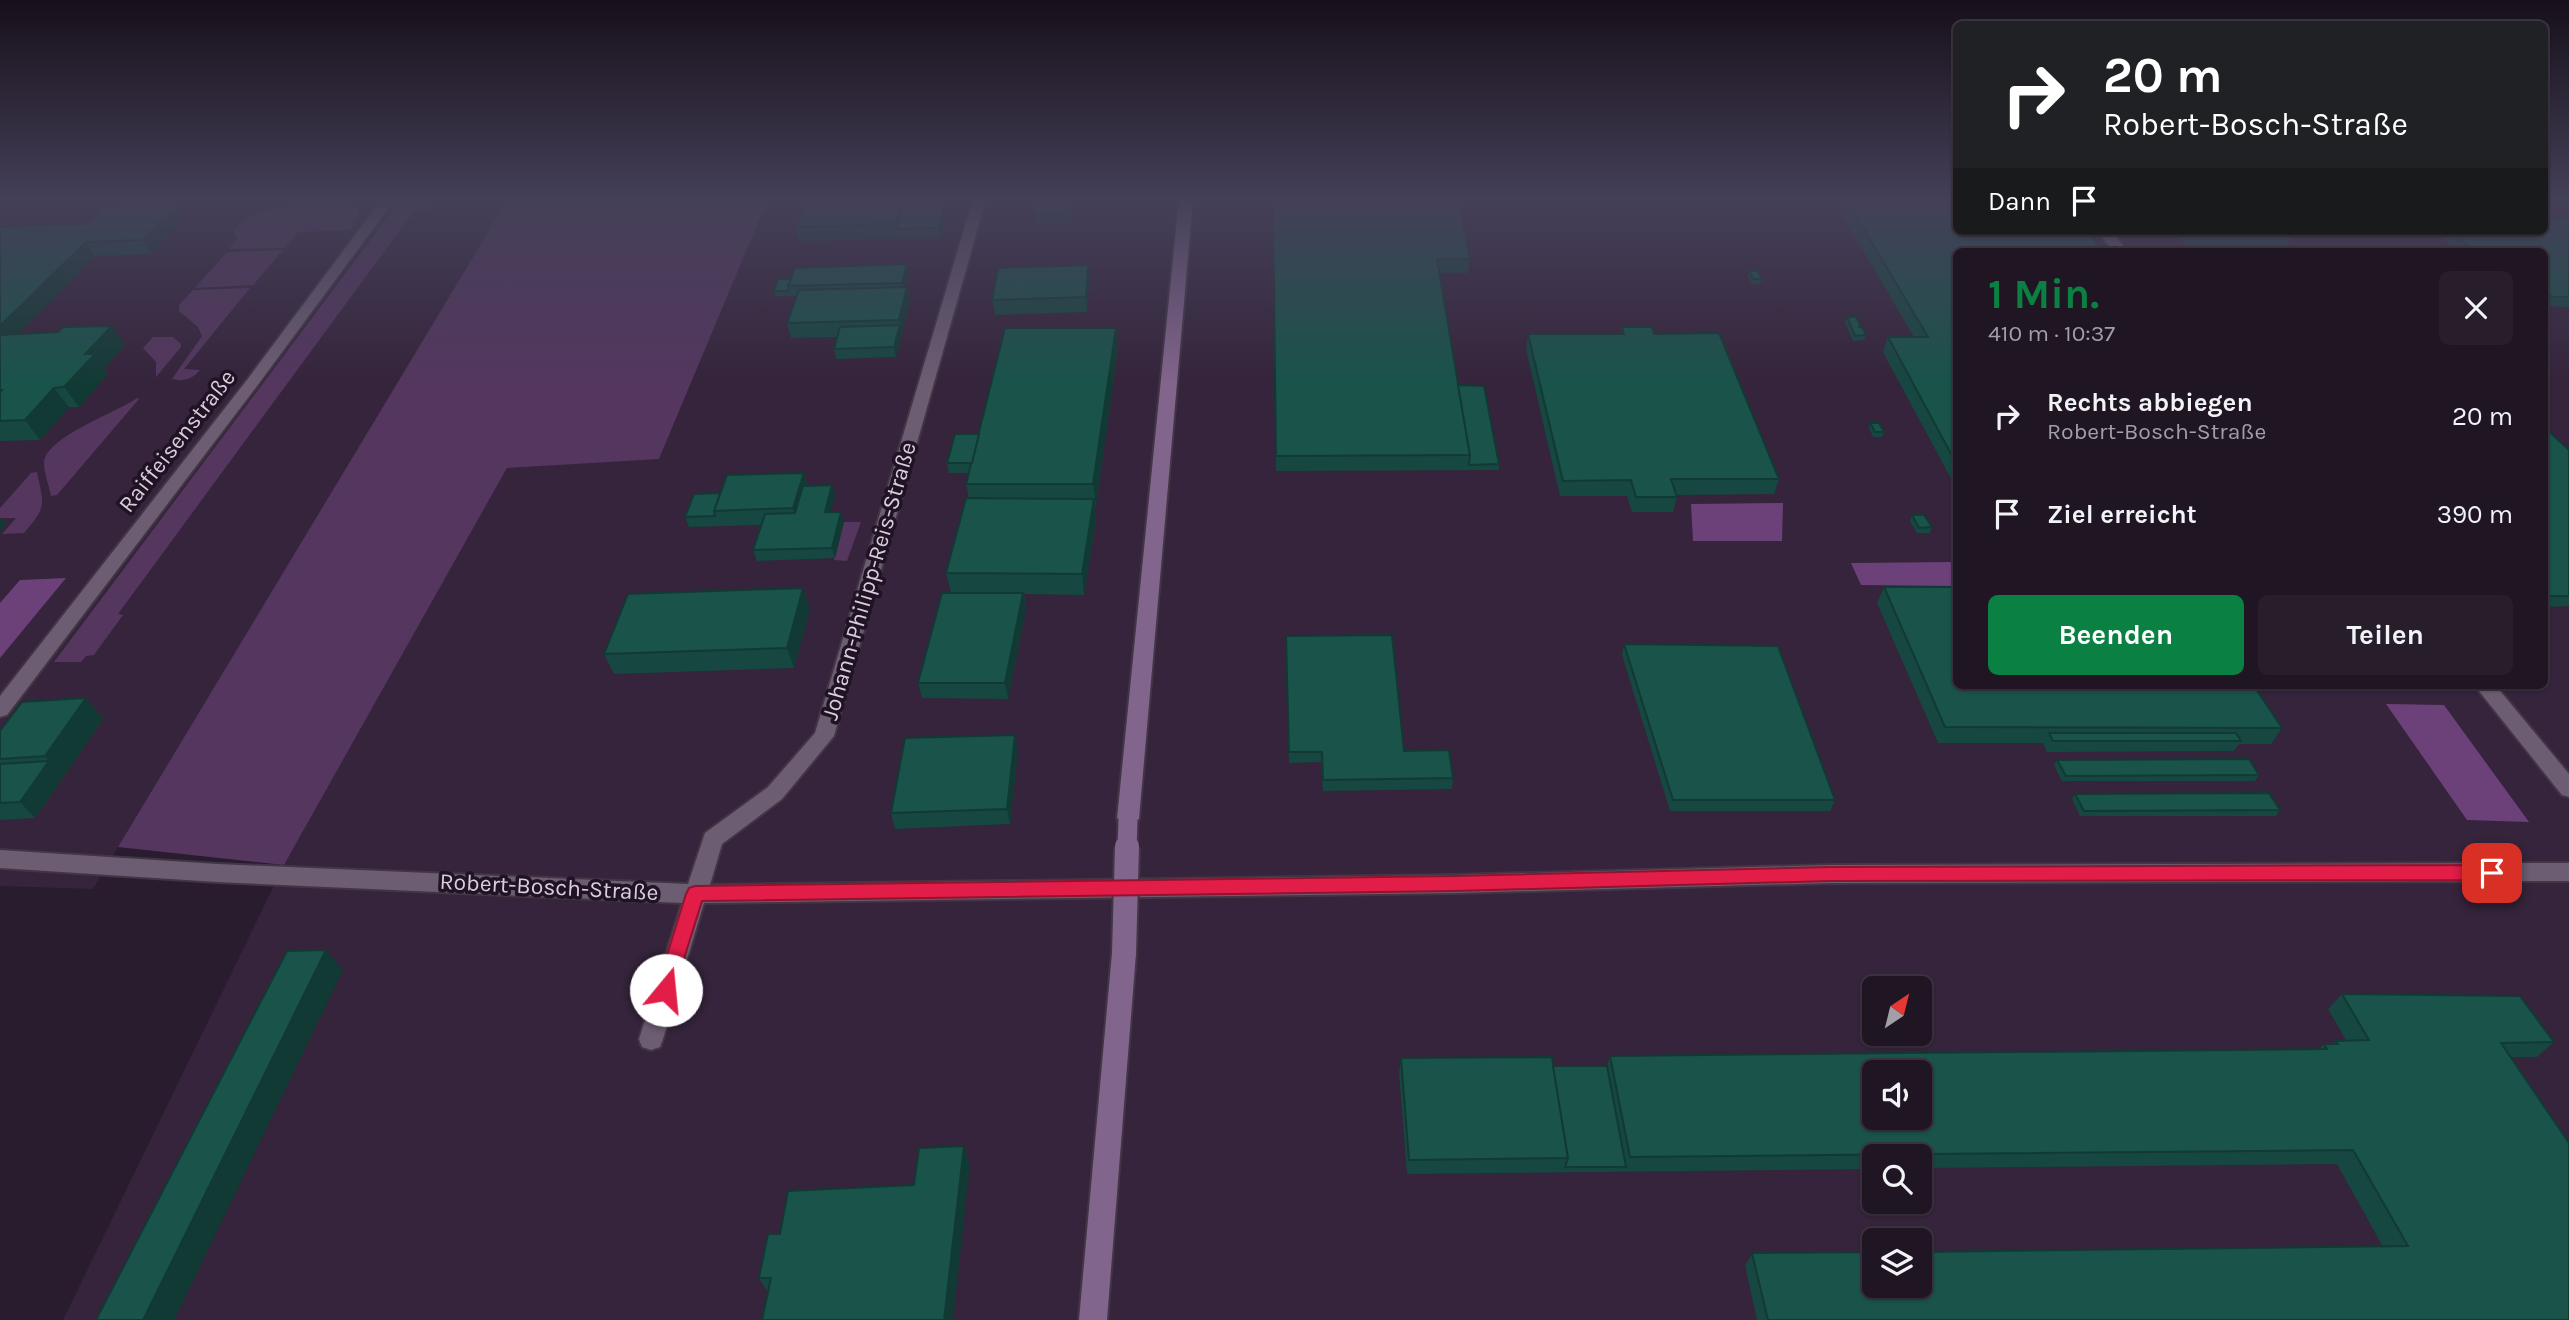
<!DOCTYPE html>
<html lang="de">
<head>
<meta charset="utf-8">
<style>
  :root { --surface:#201523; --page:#281e2b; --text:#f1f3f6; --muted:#a29fa6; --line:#3d3441; --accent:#0b8043 }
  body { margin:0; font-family:Karla,sans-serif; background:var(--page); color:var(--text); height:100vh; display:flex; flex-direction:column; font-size:26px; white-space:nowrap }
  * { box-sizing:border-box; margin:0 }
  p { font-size:23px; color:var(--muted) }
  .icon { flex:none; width:38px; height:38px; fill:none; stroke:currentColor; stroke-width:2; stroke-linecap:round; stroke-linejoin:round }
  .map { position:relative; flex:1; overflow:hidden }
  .side { position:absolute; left:1953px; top:248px; width:595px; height:441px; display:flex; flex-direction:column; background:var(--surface); border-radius:10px; box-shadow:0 2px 5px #0004,0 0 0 2px var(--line) }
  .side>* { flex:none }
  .top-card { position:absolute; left:1953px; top:21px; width:595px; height:214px; border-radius:10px; box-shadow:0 2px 5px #0004,0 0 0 2px var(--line); background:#202124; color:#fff; overflow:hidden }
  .needle { width:46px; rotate:35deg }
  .fabs { position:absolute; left:1862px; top:976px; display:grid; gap:14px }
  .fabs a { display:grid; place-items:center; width:70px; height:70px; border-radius:10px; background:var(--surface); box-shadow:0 2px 5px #0004,0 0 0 2px var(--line); font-size:35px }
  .pin { position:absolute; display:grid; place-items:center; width:60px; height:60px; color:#fff; margin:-30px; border-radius:14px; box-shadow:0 4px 10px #0006 }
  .me { position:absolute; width:77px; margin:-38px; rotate:17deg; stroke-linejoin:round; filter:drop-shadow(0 0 5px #0008) }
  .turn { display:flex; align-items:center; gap:24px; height:147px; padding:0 35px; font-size:32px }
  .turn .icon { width:91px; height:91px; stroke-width:2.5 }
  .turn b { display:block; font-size:49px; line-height:60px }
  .then { display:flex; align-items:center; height:66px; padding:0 35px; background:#0003; gap:14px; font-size:26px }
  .round { display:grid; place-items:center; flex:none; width:74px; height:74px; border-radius:10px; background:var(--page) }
  .headline { display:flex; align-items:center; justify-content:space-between; height:119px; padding:0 35px }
  h1 { font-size:42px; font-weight:700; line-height:52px; color:var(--accent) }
  .cta { display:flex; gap:14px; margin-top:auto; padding:14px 35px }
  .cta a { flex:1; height:80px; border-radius:10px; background:var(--accent); color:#fff; font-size:28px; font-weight:700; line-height:80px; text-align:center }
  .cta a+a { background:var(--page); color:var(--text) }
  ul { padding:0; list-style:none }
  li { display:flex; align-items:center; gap:21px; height:98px; padding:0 35px }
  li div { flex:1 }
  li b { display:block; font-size:26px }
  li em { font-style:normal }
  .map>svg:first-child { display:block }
  .built { fill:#35243b; fill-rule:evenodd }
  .green { fill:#54365e }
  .water { fill:#6c417a }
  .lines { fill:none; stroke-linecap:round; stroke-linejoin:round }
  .minor-casing { stroke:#423645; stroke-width:4 }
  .secondary-casing { stroke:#423645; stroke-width:4 }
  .minor { fill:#6d5d73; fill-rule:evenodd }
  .secondary { fill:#82658c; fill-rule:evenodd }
  .secondary-bridge-far1-casing { stroke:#423645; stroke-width:23; stroke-linecap:butt }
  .secondary-bridge-casing { stroke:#423645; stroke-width:28; stroke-linecap:butt }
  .secondary-bridge-far1 { stroke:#82658c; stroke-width:19 }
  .secondary-bridge { stroke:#82658c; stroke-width:24 }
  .wall { fill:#164740 }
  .shaded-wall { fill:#123a34 }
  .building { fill:#19534a; stroke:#123a34; stroke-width:2; fill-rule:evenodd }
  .route { fill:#e11d48; stroke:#92132f; stroke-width:2 }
  .labels { text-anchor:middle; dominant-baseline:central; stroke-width:7; stroke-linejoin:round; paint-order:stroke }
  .street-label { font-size:23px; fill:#d8cfdb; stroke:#201325 }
</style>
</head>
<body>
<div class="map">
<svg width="2569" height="1320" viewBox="0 0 2569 1320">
  <rect width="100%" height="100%" fill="#2a1c2f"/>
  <!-- built -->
  <g class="built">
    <path d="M0,199H508L93,889L0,886Z"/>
    <path d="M768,199H1956V231H2544L2545,199H2569V1320H63L284,865L507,468L659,458ZM1956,252H2544V686H1956ZM1874,989H1920V1034H1874ZM1874,1073H1920V1118H1874ZM1874,1157H1920V1202H1874ZM1874,1241H1920V1286H1874Z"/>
  </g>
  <!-- green -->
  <g class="green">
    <path d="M508,199H768L659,459L507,468L284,865L118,847Z"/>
    <path d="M408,203H432L435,208L414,211L118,614L123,615L94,655L86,656L81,662H54L395,207Z"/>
    <path d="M341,205L356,208L359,213L350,230L298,232L285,248L229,249L237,238L233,230C260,202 306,206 341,205Z"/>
    <path d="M283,250L253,285L195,288L227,252Z"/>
    <path d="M250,288L184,369L200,370C193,379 183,382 172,379L202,336L198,327L179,311V305L193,290Z"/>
    <path d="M153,337H173L181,344V347L156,377V362L143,348Z"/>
    <path d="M137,398L139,399L57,495L51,496C49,486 44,473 44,463C45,437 116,413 137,398Z"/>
    <path d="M37,472C44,506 47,506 24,533L2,534L16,518H0V508L31,473Z"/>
    <path d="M844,522H861L847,561L834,560Z"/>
  </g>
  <!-- water -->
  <g class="water">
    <path d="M1783,503L1782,541H1693L1691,504Z"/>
    <path d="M1956,562V586L1861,585L1851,563Z"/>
    <path d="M66,578L0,658V603L20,580Z"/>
    <path d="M2386,704L2444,705L2529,822L2467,820Z"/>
  </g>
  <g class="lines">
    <!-- minor casing -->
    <g class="minor-casing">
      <g id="minor">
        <path d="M382,199H395L257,386L7,715L0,717V696L247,380Z"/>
        <path d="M973,199H986L834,736L782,799L722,844L710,885L1455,875L1831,865L2569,863V881L1831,883L1455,893L704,903L663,1039L660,1047L651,1050L642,1047L639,1039L682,903L217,882L0,868V850L217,864L688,884L705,833L768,787L815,733Z"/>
        <path d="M2097,231H2111L2128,252H2114Z"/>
        <path d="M2475,686H2496L2569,774V797L2562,795Z"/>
      </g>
    </g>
    <!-- secondary casing -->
    <g class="secondary-casing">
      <g id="secondary">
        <path d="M1179,199H1193L1139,819L1136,825L1128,827L1120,825L1117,819Z"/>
        <path d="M1124,943L1132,946L1136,953L1107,1320H1079L1112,953L1116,946Z"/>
      </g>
    </g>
    <!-- minor -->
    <use href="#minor" class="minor"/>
    <!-- secondary -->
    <use href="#secondary" class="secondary"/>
    <!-- secondary-bridge-far1 casing -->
    <g class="secondary-bridge-far1-casing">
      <path id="secondary-bridge-far1" d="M1127,849L1128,819"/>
    </g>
    <!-- secondary-bridge casing -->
    <g class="secondary-bridge-casing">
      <path id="secondary-bridge" d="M1124,953L1127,847"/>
    </g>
    <!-- secondary-bridge-far1 -->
    <use href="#secondary-bridge-far1" class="secondary-bridge-far1"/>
    <!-- secondary-bridge -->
    <use href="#secondary-bridge" class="secondary-bridge"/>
  </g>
  <!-- wall -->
  <g class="wall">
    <path d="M824,199H944V203L903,204L947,213L941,238L799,241L796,227L824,202Z"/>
    <path d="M1036,199H1074L1070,223H1035L1033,214Z"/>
    <path d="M1273,199L1470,259L1468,273H1439L1458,385L1499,464V470L1276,471Z"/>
    <path d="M1839,199H1956V488L1883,352L1888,337H1914L1837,206Z"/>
    <path d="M185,218L151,254L95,256L18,334L58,332L112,326L125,345L104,368L108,374L79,407H69L40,440L0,441V227L88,224Z"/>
    <path d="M2569,218V307L2544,306V252H2458L2434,231H2544Z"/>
    <path d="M2173,231H2289L2293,235L2285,249H2190Z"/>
    <path d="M2321,247L2410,252H2318Z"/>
    <path d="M1088,265L1089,280L1087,312L995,315L992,300Z"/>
    <path d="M1750,271L1762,279L1760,284H1752L1748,276Z"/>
    <path d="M909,274L906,287H907L910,302L896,357L836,359L834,349L837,337L791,338L787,323L797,296H775L774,291L778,279Z"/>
    <path d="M1847,317L1860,327L1866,335L1864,340L1853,341L1845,322Z"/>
    <path d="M1622,327L1654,334L1779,479L1774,494L1676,495L1677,497L1673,512H1632L1627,496H1560L1526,349L1528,334H1621Z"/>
    <path d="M1118,347L1096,505H1094L1096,519L1084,595L1024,594L1026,609L1008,699L922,698L918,683L951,593L946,573L969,498L966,484L969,473H949L947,463L979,434Z"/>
    <path d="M1870,423L1884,432L1882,437H1873L1869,428Z"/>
    <path d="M2544,427L2569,450V606L2544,607Z"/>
    <path d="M804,473L808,486L835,495L830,512L844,522L835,558L757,561L753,550L761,525L689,527L685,517L720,493Z"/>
    <path d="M1912,515L1932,527L1930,533H1917L1910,521Z"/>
    <path d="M1884,587L2282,728L2271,744H2239L2234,751L2047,752L2043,743H1938L1877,603Z"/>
    <path d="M803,588L810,609L794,668L614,674L604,654Z"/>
    <path d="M1286,636L1404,751L1453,778L1452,789L1323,791L1321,762L1289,763Z"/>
    <path d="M1624,644L1835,800L1830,811H1670L1622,655Z"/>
    <path d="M86,698L103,719L35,818L0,820V731Z"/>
    <path d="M1018,750L1010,824L895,829L891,813Z"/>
    <path d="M2057,760L2259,775L2255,781H2062L2054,765Z"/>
    <path d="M2075,794L2280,810L2276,816H2080L2072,799Z"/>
    <path d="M2342,994L2554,1042L2537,1057H2510L2569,1320H1757L1745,1266L1752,1253L2383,1247L2337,1164L1920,1168V1157H1874V1169L1407,1174L1399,1073L1401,1058L1553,1066H1607L1610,1056L2319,1049L2324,1044H2332L2336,1041L2346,1040L2328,1009Z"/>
    <path d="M964,1146L970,1164L768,1293L759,1278L780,1234L914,1185Z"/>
  </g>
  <!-- shaded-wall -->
  <g class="shaded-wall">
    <path d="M1072,199H1074L1070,223L1069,213Z"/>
    <path d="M902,200L905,214L896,229L895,224Z"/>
    <path d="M945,203L947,213L941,238L939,228Z"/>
    <path d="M177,204L185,218L151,254L143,240Z"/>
    <path d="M86,242L95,256L0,352V326Z"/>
    <path d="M907,264L909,274L904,293L902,283Z"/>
    <path d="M1088,265L1089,280L1087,312L1086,297Z"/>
    <path d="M907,287L910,302L896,357L894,347L900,325L899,320Z"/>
    <path d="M112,326L125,345L104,368L108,374L79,407L64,387L85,354Z"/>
    <path d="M1116,328L1118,347L1096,505L1093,484Z"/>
    <path d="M54,388L69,407L40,440L25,420Z"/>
    <path d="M804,473L808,488L798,524L793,508Z"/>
    <path d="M832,485L835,495L828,523L825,512Z"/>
    <path d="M1094,499L1096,519L1084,595L1082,574Z"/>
    <path d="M841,512L844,522L835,558L832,548Z"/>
    <path d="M2,519L6,524L0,531V520Z"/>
    <path d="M803,588L810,609L794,668L787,648Z"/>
    <path d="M1023,593L1026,609L1008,699L1005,683Z"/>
    <path d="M86,698L103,719L35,818L20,802L49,761L45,756Z"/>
    <path d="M1015,735L1018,750L1010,824L1007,809Z"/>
    <path d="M326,950L343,970L174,1320H143Z"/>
    <path d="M964,1146L970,1164L953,1320H944Z"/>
  </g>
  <!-- building -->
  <g class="building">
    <path d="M1036,199H1072L1069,213L1033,214Z"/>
    <path d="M1273,199H1458L1470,259H1437L1470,455L1276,456Z"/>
    <path d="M1846,199H1956V231H2077L2079,233H2088L2104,252H1956V463L1888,337H1928Z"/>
    <path d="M902,200L895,224L796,227L805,202Z"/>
    <path d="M945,203L939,228L896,229L903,205Z"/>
    <path d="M177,204L143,240L86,242L0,326V227L88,224L106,207Z"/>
    <path d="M2569,218V297H2552L2544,290V252H2475L2451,231H2544V219Z"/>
    <path d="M2193,231H2289L2293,235H2197Z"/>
    <path d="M2403,246L2410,252H2326L2321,247Z"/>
    <path d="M907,264L902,283L788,286L795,268Z"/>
    <path d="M1088,265L1086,297L992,300L998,268Z"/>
    <path d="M1750,271H1758L1762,279H1753Z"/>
    <path d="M778,279H791L788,286L789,291H774Z"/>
    <path d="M907,287L899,320L787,323L799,290Z"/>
    <path d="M1847,317H1856L1861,326L1858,327H1862L1866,335L1855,336Z"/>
    <path d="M900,325L894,347L834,349L840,327Z"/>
    <path d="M112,326L85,354H95L64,387L54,388L25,420L0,421V392L2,390H0V335L58,332L63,327Z"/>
    <path d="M1622,327H1652L1654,334L1719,333L1779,479H1671L1677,497H1636L1631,480L1563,481L1528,334H1624Z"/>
    <path d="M1005,328H1116L1093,484H966Z"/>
    <path d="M1458,385L1484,386L1499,464L1469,465L1470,455Z"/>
    <path d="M1870,423H1879L1884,432H1875Z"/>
    <path d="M2544,427L2569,450V596H2544Z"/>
    <path d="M955,434H979L972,463H947Z"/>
    <path d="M804,473L793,508L714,511L727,475Z"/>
    <path d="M832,485L825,512H841L832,548L753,550L765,514L795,513L803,486Z"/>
    <path d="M720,493L714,511L715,516L685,517L694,494Z"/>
    <path d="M966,498L1094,499L1082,574L946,573Z"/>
    <path d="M1912,515H1924L1932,527L1919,528Z"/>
    <path d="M1884,587H1956V686H2254L2282,728L1945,727Z"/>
    <path d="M803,588L787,648L604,654L628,594Z"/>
    <path d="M942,593H1023L1005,683H918Z"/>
    <path d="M1392,635L1404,751L1449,750L1453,778L1323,780L1322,752H1289L1286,636Z"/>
    <path d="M1624,644L1778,646L1835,800H1673Z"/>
    <path d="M86,698L45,756L0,759V731L22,702Z"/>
    <path d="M2049,733H2236L2241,741H2053Z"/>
    <path d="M1015,735L1007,809L891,813L905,738Z"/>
    <path d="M2249,759L2259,775L2066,776L2057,760Z"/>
    <path d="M49,761L20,802L0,803V764Z"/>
    <path d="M2269,793L2280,810L2084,811L2075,794Z"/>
    <path d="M326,950L143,1320H96L287,951Z"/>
    <path d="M2342,994L2520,996L2554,1042L2501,1043L2569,1143V1320H1768L1752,1253L1874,1252V1286H1920V1252L2408,1246L2353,1150L1630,1157L1610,1056L2327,1049L2324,1044H2338L2336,1041L2369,1040ZM1874,1073H1920V1118H1874Z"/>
    <path d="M1552,1057L1568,1158L1409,1160L1401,1058Z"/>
    <path d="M1553,1066H1607L1626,1167H1565L1568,1158Z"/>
    <path d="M964,1146L944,1320H762L771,1278H759L768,1234H780L788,1191L914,1185L919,1148Z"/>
  </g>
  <!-- sky -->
  <linearGradient id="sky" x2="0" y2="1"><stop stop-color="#170f1a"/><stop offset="0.52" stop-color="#444058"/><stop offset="1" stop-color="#444058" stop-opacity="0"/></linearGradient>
  <rect width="2569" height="384" fill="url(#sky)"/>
  <!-- route -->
  <path class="route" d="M2492,865L2498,868L2501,873L2498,878L2492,880L1830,881L1455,891L702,901L672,997L666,999L659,997L656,990L686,894L689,888L695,886L1455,876L1830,867Z"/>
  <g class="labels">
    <!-- street labels -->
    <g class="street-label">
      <text transform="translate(177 441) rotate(-52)">Raiffeisenstraße</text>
      <text transform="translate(869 581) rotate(-74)">Johann-Philipp-Reis-Straße</text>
      <text transform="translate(549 887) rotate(3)">Robert-Bosch-Straße</text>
    </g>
  </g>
</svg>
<div class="fabs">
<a><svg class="needle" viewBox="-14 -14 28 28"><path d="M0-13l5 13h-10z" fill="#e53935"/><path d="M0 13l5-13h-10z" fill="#a29fa6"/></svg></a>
<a><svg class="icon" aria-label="sound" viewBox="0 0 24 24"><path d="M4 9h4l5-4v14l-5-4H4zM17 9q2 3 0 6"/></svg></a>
<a><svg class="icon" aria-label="search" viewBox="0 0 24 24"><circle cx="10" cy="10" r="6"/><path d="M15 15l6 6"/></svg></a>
<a><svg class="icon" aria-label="layers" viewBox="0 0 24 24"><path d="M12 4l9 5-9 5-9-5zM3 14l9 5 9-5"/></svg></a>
</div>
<div class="pin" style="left:2492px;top:873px;background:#d93025"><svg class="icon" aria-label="arrive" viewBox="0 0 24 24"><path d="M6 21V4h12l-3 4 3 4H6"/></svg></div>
<svg class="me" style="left:666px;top:990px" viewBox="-20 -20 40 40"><circle r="19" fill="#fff"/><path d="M0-13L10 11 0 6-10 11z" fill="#e11d48"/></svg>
<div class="top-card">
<div class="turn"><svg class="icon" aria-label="right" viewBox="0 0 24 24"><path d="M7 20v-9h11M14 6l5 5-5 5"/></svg><div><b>20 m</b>Robert-Bosch-Straße</div></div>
<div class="then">Dann<svg class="icon" aria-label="arrive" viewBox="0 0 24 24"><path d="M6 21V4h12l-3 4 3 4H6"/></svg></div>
</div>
<section class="side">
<div class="headline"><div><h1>1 Min.</h1><p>410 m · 10:37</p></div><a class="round"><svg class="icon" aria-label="close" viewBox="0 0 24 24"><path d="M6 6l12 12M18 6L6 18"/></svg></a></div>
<ul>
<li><svg class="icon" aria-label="right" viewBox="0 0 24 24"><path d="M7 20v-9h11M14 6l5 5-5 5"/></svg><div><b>Rechts abbiegen</b><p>Robert-Bosch-Straße</p></div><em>20 m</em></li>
<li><svg class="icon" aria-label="arrive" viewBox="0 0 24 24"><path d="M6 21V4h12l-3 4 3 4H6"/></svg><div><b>Ziel erreicht</b></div><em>390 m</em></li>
</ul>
<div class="cta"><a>Beenden</a><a>Teilen</a></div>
</section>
</div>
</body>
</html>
